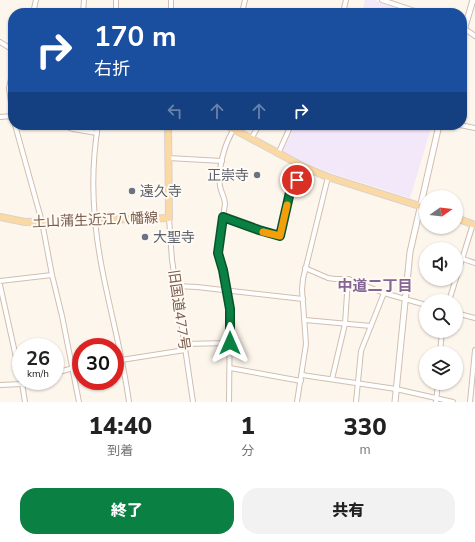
<!DOCTYPE html>
<html lang="ja">
<head>
<meta charset="utf-8">
<style>
  :root { --surface:#fff; --page:#f2f2f2; --text:#222; --muted:#767676; --accent:#0b8043 }
  body { margin:0; font-family:"Nunito Sans","Noto Sans JP",sans-serif; background:var(--page); color:var(--text); height:100vh; display:flex; flex-direction:column; font-size:15px; white-space:nowrap }
  * { box-sizing:border-box; margin:0 }
  p { font-size:13px; color:var(--muted) }
  .icon { flex:none; width:22px; height:22px; fill:none; stroke:currentColor; stroke-width:2; stroke-linecap:round; stroke-linejoin:round }
  .map { position:relative; height:402px; overflow:hidden }
  .panel { display:flex; flex-direction:column; background:var(--surface); flex:1 }
  .panel>* { flex:none }
  .guide { position:absolute; left:8px; top:8px; width:459px; height:122px; border-radius:16px; box-shadow:0 1px 3px #0004; background:#1a4fa0; color:#fff; overflow:hidden }
  .needle { width:26px; rotate:76deg }
  .controls { position:absolute; left:419px; top:190px; display:grid; gap:8px }
  .controls a { display:grid; place-items:center; width:44px; height:44px; border-radius:50%; background:var(--surface); box-shadow:0 1px 3px #0004; font-size:20px }
  .speed { position:absolute; left:12px; top:338px; display:flex; gap:8px; font-size:20px; font-weight:700; text-align:center }
  .speed>* { display:grid; place-content:center; width:52px; height:52px; border-radius:50%; background:var(--surface); box-shadow:0 1px 3px #0004; line-height:1 }
  .speed small { font-size:10px; font-weight:400 }
  .speed .limit { border:6px solid #d22; background:#fff; color:#111 }
  .pin { position:absolute; display:grid; place-items:center; width:34px; height:34px; color:#fff; margin:-17px; border:2px solid #fff; border-radius:50%; box-shadow:0 1px 4px #0007 }
  .me { position:absolute; width:44px; margin:-22px; rotate:0deg; stroke-linejoin:round; filter:drop-shadow(0 0 3px #0008) }
  .turn { display:flex; align-items:center; gap:14px; height:84px; padding:0 20px; font-size:18px }
  .turn .icon { width:52px; height:52px; stroke-width:2.5 }
  .turn b { display:block; font-size:28px; line-height:34px }
  .lanes { display:flex; align-items:center; height:38px; padding:0 20px; background:#0003; justify-content:center; gap:20px; direction:ltr }
  .lanes .off { opacity:.35 }
  .eta { display:flex; justify-content:space-evenly; align-items:center; height:68px; text-align:center }
  .eta b { font-size:24px; font-weight:800; line-height:28px }
  .primary-button { display:flex; gap:8px; margin-top:auto; padding:8px 20px }
  .primary-button a { flex:1; height:46px; border-radius:16px; background:var(--accent); color:#fff; font-size:16px; font-weight:800; line-height:46px; text-align:center }
  .primary-button a+a { background:var(--page); color:var(--text) }
  .map>svg:first-child { display:block }
  .education { fill:#f3e8fa }
  .lines { fill:none; stroke-linecap:round; stroke-linejoin:round }
  .minor-casing { stroke:#d1beb0; stroke-width:6 }
  .tertiary-casing { stroke:#d1beb0; stroke-width:7 }
  .primary-casing { stroke:#dad1cd; stroke-width:8 }
  .minor { stroke:#fff; stroke-width:4 }
  .tertiary { stroke:#fff; stroke-width:5 }
  .primary { stroke:#fbd9a5; stroke-width:6 }
  .route-casing { stroke:#07532c; stroke-width:10 }
  .route { stroke:#0b8043; stroke-width:7 }
  .slow { stroke:#f59e0b; stroke-width:7 }
  .worship-dot { fill:#6b7280; stroke:#fffaf3; stroke-width:1.5 }
  .labels { text-anchor:middle; dominant-baseline:central; stroke-width:4; stroke-linejoin:round; paint-order:stroke }
  .worship-label { font-size:14px; fill:#5b616d; stroke:#fffaf3; text-anchor:start }
  .street-label { font-size:14px; fill:#7a5c4d; stroke:#fffaf3 }
  .neighbourhood-label { font-size:15px; font-weight:bold; fill:#846695; stroke:#fffaf3 }
</style>
</head>
<body>
<div class="map">
<svg width="475" height="402" viewBox="0 0 475 402">
  <rect width="100%" height="100%" fill="#fdf6ec"/>
  <!-- education -->
  <g class="education">
    <path d="M365,0H374L416,13H362Z"/>
    <path d="M295,125H432L410,198L331,173L282,153Z"/>
  </g>
  <g class="lines">
    <!-- minor casing -->
    <g class="minor-casing">
      <g id="minor">
        <path d="M171,0V13"/>
        <path d="M382,0L421,13"/>
        <path d="M33,13L36,0"/>
        <path d="M83,13L84,0"/>
        <path d="M116,13V0"/>
        <path d="M242,13L245,0"/>
        <path d="M343,13L346,0"/>
        <path d="M462,27L475,36"/>
        <path d="M0,42L13,50"/>
        <path d="M13,69L9,88L13,117"/>
        <path d="M0,117L13,116"/>
        <path d="M15,125L42,222L52,275L62,316L79,402"/>
        <path d="M62,125L73,129L97,133"/>
        <path d="M98,125C93,156 92,188 95,219C100,280 121,341 129,402"/>
        <path d="M460,125L475,128"/>
        <path d="M251,139L259,125"/>
        <path d="M278,154L291,125"/>
        <path d="M168,158L222,161"/>
        <path d="M223,217L259,230L280,236L291,192L304,167"/>
        <path d="M169,218L172,260L193,402"/>
        <path d="M463,259L475,263"/>
        <path d="M305,268L328,278L335,279H348L384,293L426,305"/>
        <path d="M0,281L52,275"/>
        <path d="M0,285L21,380"/>
        <path d="M176,286L197,287L303,299"/>
        <path d="M449,301L473,224"/>
        <path d="M456,313L475,318"/>
        <path d="M305,320L371,326"/>
        <path d="M184,344L230,343"/>
        <path d="M440,353L442,331"/>
        <path d="M115,361L185,350"/>
        <path d="M230,368L301,381"/>
        <path d="M55,373L81,366"/>
        <path d="M302,375L396,389L453,402"/>
        <path d="M332,379L345,324L348,279"/>
        <path d="M22,383L25,402"/>
        <path d="M0,385L22,384L33,381"/>
        <path d="M229,402L230,309L218,251L225,204C225,197 221,193 220,186C218,169 224,144 234,129"/>
        <path d="M297,402L306,344L302,290L303,279L328,177"/>
        <path d="M356,402L361,351L384,293"/>
        <path d="M436,402L438,383"/>
        <path d="M470,402L475,350"/>
      </g>
    </g>
    <!-- tertiary casing -->
    <g class="tertiary-casing">
      <g id="tertiary">
        <path d="M462,37L473,0"/>
        <path d="M395,402L410,252L439,125"/>
      </g>
    </g>
    <!-- primary casing -->
    <g class="primary-casing">
      <g id="primary">
        <path d="M226,125L304,167L328,177L426,208"/>
        <path d="M0,217L25,222L169,218L168,125"/>
        <path d="M456,218L475,225"/>
      </g>
    </g>
    <!-- minor -->
    <use href="#minor" class="minor"/>
    <!-- tertiary -->
    <use href="#tertiary" class="tertiary"/>
    <!-- primary -->
    <use href="#primary" class="primary"/>
  </g>
  <g class="lines">
    <!-- route casing -->
    <g class="route-casing">
      <path id="route" d="M230,343V309L223,270L218,253L223,217L259,230L280,236L290,192L297,180"/>
    </g>
    <!-- route -->
    <use href="#route" class="route"/>
    <!-- slow -->
    <path class="slow" d="M263,232L280,236L287,205"/>
  </g>
  <!-- markers -->
  <g class="worship-dot">
    <circle cx="257" cy="175" r="4"/>
    <circle cx="132" cy="191" r="4"/>
    <circle cx="145" cy="237" r="4"/>
  </g>
  <g class="labels">
    <!-- worship labels -->
    <g class="worship-label">
      <text x="249" y="175" text-anchor="end">正崇寺</text>
      <text x="140" y="191">遠久寺</text>
      <text x="153" y="237">大聖寺</text>
    </g>
    <!-- street labels -->
    <g class="street-label">
      <text transform="translate(95 220) rotate(-2)">土山蒲生近江八幡線</text>
      <text transform="translate(179 310) rotate(82)">旧国道477号</text>
    </g>
    <!-- neighbourhood labels -->
    <g class="neighbourhood-label">
      <text x="375" y="286">中道二丁目</text>
    </g>
  </g>
</svg>
<div class="controls">
<a><svg class="needle" viewBox="-14 -14 28 28"><path d="M0-13l5 13h-10z" fill="#e53935"/><path d="M0 13l5-13h-10z" fill="#767676"/></svg></a>
<a><svg class="icon" aria-label="sound" viewBox="0 0 24 24"><path d="M4 9h4l5-4v14l-5-4H4zM17 9q2 3 0 6"/></svg></a>
<a><svg class="icon" aria-label="search" viewBox="0 0 24 24"><circle cx="10" cy="10" r="6"/><path d="M15 15l6 6"/></svg></a>
<a><svg class="icon" aria-label="layers" viewBox="0 0 24 24"><path d="M12 4l9 5-9 5-9-5zM3 14l9 5 9-5"/></svg></a>
</div>
<div class="speed"><div>26<small>km/h</small></div><div class="limit">30</div></div>
<div class="pin" style="left:297px;top:180px;background:#d93025"><svg class="icon" aria-label="arrive" viewBox="0 0 24 24"><path d="M6 21V4h12l-3 4 3 4H6"/></svg></div>
<svg class="me" style="left:230px;top:343px" viewBox="-20 -20 40 40"><path d="M0-17L14 15 0 8-14 15z" fill="#0b8043" stroke="#fff" stroke-width="4"/></svg>
<div class="guide">
<div class="turn"><svg class="icon" aria-label="right" viewBox="0 0 24 24"><path d="M7 20v-9h11M14 6l5 5-5 5"/></svg><div><b>170 m</b>右折</div></div>
<div class="lanes"><svg class="icon off" aria-label="left" viewBox="0 0 24 24"><path d="M17 20v-9H6M10 6l-5 5 5 5"/></svg><svg class="icon off" aria-label="ahead" viewBox="0 0 24 24"><path d="M12 20V5M6 11l6-6 6 6"/></svg><svg class="icon off" aria-label="ahead" viewBox="0 0 24 24"><path d="M12 20V5M6 11l6-6 6 6"/></svg><svg class="icon" aria-label="right" viewBox="0 0 24 24"><path d="M7 20v-9h11M14 6l5 5-5 5"/></svg></div>
</div>
</div>
<section class="panel">
<div class="eta">
<div><b>14:40</b><p>到着</p></div>
<div><b>1</b><p>分</p></div>
<div><b>330</b><p>m</p></div>
</div>
<div class="primary-button"><a>終了</a><a>共有</a></div>
</section>
</body>
</html>
